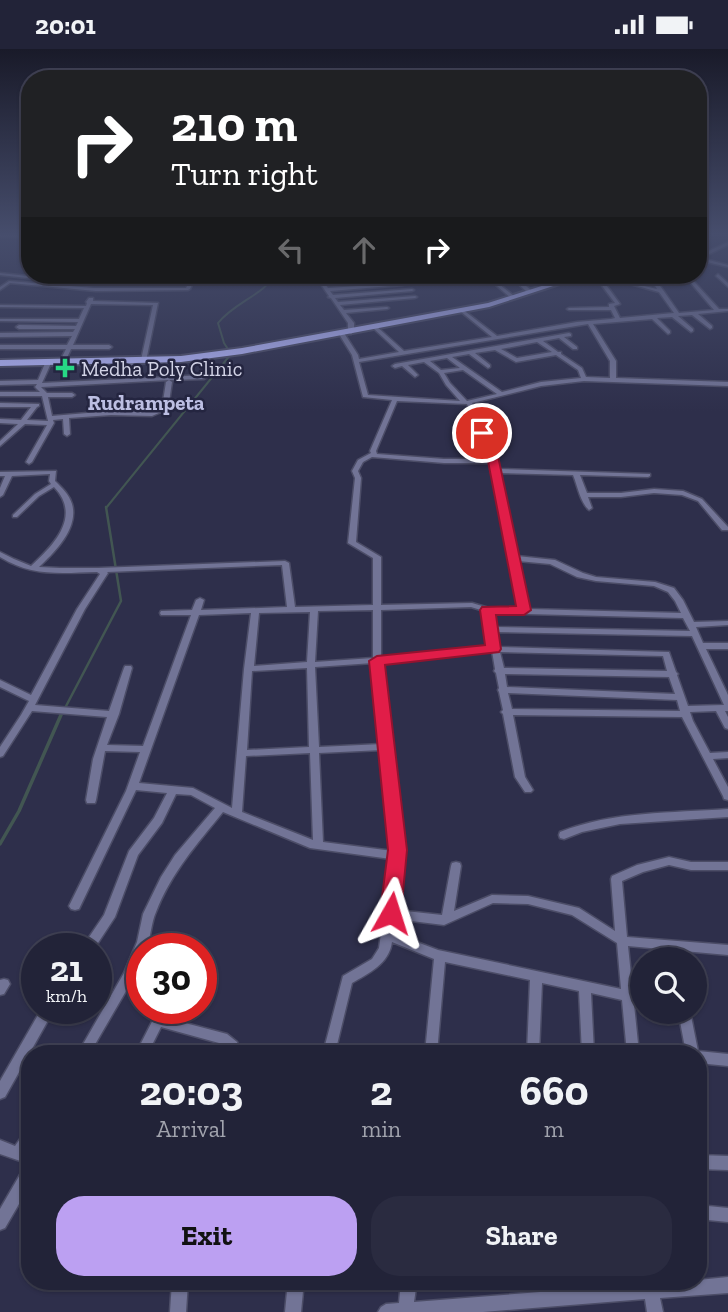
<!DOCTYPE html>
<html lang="en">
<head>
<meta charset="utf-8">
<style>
  :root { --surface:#222338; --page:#2a2b40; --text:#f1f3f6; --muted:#a2a4ae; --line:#3f4053; --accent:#bca0f2 }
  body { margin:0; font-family:"Zilla Slab",serif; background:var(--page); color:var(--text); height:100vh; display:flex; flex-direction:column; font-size:26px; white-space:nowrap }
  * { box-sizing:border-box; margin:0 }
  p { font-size:23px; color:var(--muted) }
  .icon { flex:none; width:38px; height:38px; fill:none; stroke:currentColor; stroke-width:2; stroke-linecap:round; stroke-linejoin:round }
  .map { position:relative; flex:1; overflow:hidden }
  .drawer { position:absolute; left:21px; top:996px; width:686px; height:245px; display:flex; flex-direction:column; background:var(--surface); border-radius:28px; box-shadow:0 2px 5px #0004,0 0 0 2px var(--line) }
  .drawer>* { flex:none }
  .guide { position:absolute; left:21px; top:21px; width:686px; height:214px; border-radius:28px; box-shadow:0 2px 5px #0004,0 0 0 2px var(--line); background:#202124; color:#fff; overflow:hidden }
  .fabs { position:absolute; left:630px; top:898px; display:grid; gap:14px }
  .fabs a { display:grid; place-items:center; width:77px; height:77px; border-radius:50%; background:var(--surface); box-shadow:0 2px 5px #0004,0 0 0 2px var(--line); font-size:35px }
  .speed { position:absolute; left:21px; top:884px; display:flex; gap:14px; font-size:35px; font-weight:700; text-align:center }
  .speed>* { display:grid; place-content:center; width:91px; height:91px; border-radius:50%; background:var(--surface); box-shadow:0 2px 5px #0004,0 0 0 2px var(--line); line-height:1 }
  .speed small { font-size:18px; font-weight:400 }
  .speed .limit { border:10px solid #d22; background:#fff; color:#111 }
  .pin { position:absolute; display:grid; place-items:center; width:60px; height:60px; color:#fff; margin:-30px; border:4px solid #fff; border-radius:50%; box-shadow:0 2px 7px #0007 }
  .me { position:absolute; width:77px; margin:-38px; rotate:6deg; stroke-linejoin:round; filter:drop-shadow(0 0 5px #0008) }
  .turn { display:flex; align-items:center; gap:24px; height:147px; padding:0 35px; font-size:32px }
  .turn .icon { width:91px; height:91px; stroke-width:2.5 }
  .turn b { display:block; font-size:49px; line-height:60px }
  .lanes { display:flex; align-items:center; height:66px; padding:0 35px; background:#0003; justify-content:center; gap:35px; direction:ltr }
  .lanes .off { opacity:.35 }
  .eta { display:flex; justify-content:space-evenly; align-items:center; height:119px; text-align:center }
  .eta b { font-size:42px; font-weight:800; line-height:49px }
  .button { display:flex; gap:14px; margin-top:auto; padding:14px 35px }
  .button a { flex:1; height:80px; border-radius:28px; background:var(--accent); color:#111; font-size:28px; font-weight:800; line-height:80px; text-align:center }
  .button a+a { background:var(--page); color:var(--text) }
  .status { display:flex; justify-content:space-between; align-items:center; height:49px; padding:0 35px; background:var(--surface); direction:ltr }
  .status svg { height:19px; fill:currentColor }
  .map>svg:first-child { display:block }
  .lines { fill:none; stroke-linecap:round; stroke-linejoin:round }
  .stream-far2 { stroke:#425652; stroke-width:2 }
  .stream-far1 { stroke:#425652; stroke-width:2.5 }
  .stream { stroke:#425652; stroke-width:3.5 }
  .street-casing { stroke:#4c4d67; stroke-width:3 }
  .primary-casing { stroke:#4c4d67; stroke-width:4 }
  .street { fill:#727496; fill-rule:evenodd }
  .primary { fill:#b2b5f9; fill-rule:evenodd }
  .route { fill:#e11d48; stroke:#92132f; stroke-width:2 }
  .poi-dot { fill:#27d885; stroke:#242540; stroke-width:2.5 }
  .labels { text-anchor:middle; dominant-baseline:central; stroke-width:5; stroke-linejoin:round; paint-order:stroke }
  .far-poi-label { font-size:21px; fill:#d2d3e6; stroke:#242540; text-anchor:start }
  .far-neighbourhood-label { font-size:21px; font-weight:bold; fill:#bdbfe3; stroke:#242540 }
</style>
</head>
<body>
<div class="status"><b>20:01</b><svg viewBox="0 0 49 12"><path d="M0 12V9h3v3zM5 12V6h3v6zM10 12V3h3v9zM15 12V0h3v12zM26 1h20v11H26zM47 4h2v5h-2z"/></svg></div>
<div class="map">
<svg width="728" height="1263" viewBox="0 0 728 1263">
  <rect width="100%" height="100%" fill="#2e2f4b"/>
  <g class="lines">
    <!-- stream-far2 -->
    <path class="stream-far2" d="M106,459L231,305L224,294L218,274C234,254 261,247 276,226"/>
    <!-- stream-far1 -->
    <path class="stream-far1" d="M64,661L121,552L106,458"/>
    <!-- stream -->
    <path class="stream" d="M0,795L19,762L64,659"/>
    <!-- street casing -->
    <g class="street-casing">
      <g id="street">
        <path d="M0,186H17L19,187L17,188H0Z"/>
        <path d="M728,193V196L701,209L728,216V218L698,211V207Z"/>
        <path d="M0,224L55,230L100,231L102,232L100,233L55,232L0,226Z"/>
        <path d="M718,225L728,234V238L716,227Z"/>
        <path d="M193,226H197L190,240L188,241L96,242L10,234L0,241V238L9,232L94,239H186Z"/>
        <path d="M319,226H335L323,228L324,232L403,227L487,229L486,227L488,226L515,248L511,249L490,231L403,229L325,235L328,239L403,234L405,235L403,236L330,242L333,246L412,240L414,241L412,242L335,249L338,253L415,247L417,248L415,249L340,256L344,261L387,258L389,259L387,260L346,264L354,274V283L351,285L348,283V274L331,249L328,248L329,247L320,234L319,228L283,230L281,229L283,228Z"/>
        <path d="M509,226H513L532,242V244H528Z"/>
        <path d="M661,226L687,230L684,226H688L719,260H728V262L698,265L712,277V279L710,280L692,266L678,267L693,280V282L691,283L672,268L657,269L670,282V284L668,285L652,270L593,275L616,312V329L728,333V337L584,332L541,337L472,354L496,407L499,420L650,425V427L648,428L580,426L587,444H621L654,440L683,442L702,450L728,478V481H722L698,452L682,446L654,444L621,448H588L592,459L589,461C580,453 578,438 573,426L500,424L517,507L555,511L583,524L596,528L655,533L674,539L683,551L694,573L728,572V576L696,578L703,594H728V600H706L728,646V662H725L728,668V680L725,679L716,662L690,663L693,672L710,704L728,703V709L713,710L728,738V751L724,750L723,747L682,668L513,666L525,728L533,741L531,743H525L515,728L503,665L501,663L503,661L499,643L498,641L499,639L496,624L494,622L495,620L492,602L381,614L403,801L396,861L442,866L451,817L452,814L456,813L460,814L461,817L454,862L492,846L528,847L579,859L615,882L611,830L612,827L637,816L669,808L691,813H728V821H691L669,816L643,823L622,832L627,888L728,896V906L628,897L639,1004H627L622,951L591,944L594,1004H582L579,942L542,934L539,1004H527L530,931L445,913L437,1004H425L434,910L392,893C389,915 369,924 352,934L335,1004H323L343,927L372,910L379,899L391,810L310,799L223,763C197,795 171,824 156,863C151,874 151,888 146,900H142V910L133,930L90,1004H78L124,924L137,893L143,865L161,828L175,806L215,759L191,746L176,745L162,774L138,806L115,868L94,900H81L104,866L129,802L154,769L167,744L136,741L79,860L75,861L71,860L69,857L126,742L140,703L105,702L96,751L95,754H87L86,751L93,710L107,668L32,662L3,707L0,708V698L21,666L29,652L0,638V631L31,646L77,560L100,525L97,523C61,524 32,528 0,508V503L14,510L31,517C54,496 82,467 54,438L39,447L17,468H13V466L35,445L51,435L49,432L50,425L12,427L3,446L0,448V439L5,427H0V423L56,422L55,432C62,439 69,445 72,455C79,479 55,503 39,518L60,519H98L285,512L289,514L295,558L373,556V509L348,494L355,429L352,422L358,411L371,404L370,402L392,351L363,348L352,306L339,285L340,284H344L358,306L359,310L399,303L373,279L372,278L375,276L404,302L492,288L460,262V260H462L497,287L577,273L611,270L615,269L611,261H569L567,260L569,259L609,258V255L615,254L600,234H558V232L652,230ZM660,229L690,233L714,261L679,264L656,231ZM652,232L657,240L632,234L630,235L659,243L674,264L620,269L614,257L620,255L604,233ZM588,275L610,312V329L586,328L582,319L561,305V303H558L543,292L559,289L573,300H577V298L564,288L571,287V285L569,284L395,315L392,317L395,319L402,317L415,328L418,326L408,316L424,313L439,324L446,336L460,352L368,346L359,313ZM537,293L552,303L517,309L501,300ZM495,301L516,313L556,306L578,321L581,329L541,333L502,343L452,308L469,305L488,319L490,318V316L475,304ZM447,309L460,319L441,321L430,312ZM463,321L497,345L467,352L450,334L444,324ZM397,352L467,355L490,410H444L377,405L376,402ZM372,408L444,414H491L520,560L489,559L472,554L381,556V508L356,493L361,429L358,422L363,413ZM518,512L550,515L577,528L596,532L654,537L668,543L675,552L681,564L528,560ZM282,516L287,558L201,561L204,551L200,549L196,551L192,561L161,562L160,564L161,566H191L143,697L107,696L119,665L132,619L131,617H125L124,619L109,662L35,656L85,560L108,524L107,523ZM471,558L484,562L487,578L486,580L488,582L491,597L381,608V561ZM373,561V609L315,613L318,562ZM310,563L307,613L254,617L259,564ZM251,564L244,620L232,759L193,739L139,734L199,566ZM493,564L683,569L690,582L495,578ZM496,583L692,587L724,656L688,657L677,626L678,625L676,623L669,603L499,598ZM500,603L663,607L667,622L504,619ZM373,614L382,695L319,698L315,618ZM307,619L309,698L247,701L252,622ZM505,625L669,628L675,645L507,638ZM508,644L677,651L680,662L512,660ZM382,701L393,802L323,793L319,704ZM310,704L313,791L242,763L246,707ZM493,854L528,855L572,866L617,894L621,940L438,901L393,884L395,870L444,876Z"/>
        <path d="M89,249H93V252L158,254L146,312L141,311L153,256L91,255L73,296H109L112,298L109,300H71L65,313L60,312L66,300H0V296H67L72,287L0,288V284L73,283L75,280H19L16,278L19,276L76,277L78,273L0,272V270H79L84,259L0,258V256L86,257L87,254L86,253Z"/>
        <path d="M49,310L52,312L42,334L125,330L128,312L131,310L134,312L130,330L204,326L207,328L204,330L169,331L172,333L168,360L152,367L111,366L69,369L70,385L67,387L64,385L63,370L53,371L54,374L32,413L29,415L26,413L47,376L25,375L0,397V392L18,375L0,374V370L21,371L31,358H0V354L39,355V357L37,358L27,371L48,372L42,347H0V343H40L35,338L37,335L0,336V332L38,331L46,312ZM169,331L166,333L162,359L151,363L111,362L52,367L48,348H72L75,346L72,344H47L41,338Z"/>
        <path d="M728,760V768L620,775L582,783L564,790L560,789L559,786L560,783C613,762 672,764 728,760Z"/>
        <path d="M4,930L8,931L10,935L4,945L0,946V931Z"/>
        <path d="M42,959H55L5,1048L0,1050V1032Z"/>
        <path d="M159,959H171L166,969L227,985L237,993L240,1004H228L227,1000L219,994L161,978L148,1004H136Z"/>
        <path d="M687,962L691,967L698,1002L728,1005V1017L698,1014V1004H686L679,967L681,963Z"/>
        <path d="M30,1082V1099L28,1102H30V1136L5,1179L0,1181V1160L25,1117L29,1115L0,1105V1091L15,1097L25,1083Z"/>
        <path d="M698,1106L728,1107V1121L698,1120Z"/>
        <path d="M698,1156L728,1159V1173L698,1170Z"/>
        <path d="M728,1228V1244L660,1249L663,1263H647L645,1250L483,1263H378L381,1258L386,1255L399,1254L401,1232H417L414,1253L642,1235L641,1232H657V1234L698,1232V1231Z"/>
        <path d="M172,1232H188L186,1263H170Z"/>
        <path d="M288,1232H304L301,1263H285Z"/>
      </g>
    </g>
    <!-- primary casing -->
    <g class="primary-casing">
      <path id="primary" d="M576,226H587L489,258L242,305L181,313L0,317V311L181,307L242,299L488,254Z"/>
    </g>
    <!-- street -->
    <use href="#street" class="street"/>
    <!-- primary -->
    <use href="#primary" class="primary"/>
  </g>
  <!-- sky -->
  <linearGradient id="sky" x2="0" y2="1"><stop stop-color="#191a29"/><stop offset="0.51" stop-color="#464d6c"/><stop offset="1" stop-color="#464d6c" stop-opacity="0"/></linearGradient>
  <rect width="728" height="362" fill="url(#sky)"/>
  <!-- route -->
  <path class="route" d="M479,382H486L498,407L531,561L524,566H496L501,600L499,603L385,616L407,801L401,864L398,870L391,873L383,870L380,864L388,801L369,612L377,607L485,596L480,561L482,558L516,557L487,407L477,384Z"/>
  <!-- markers -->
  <path class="poi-dot" d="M61.5 308.5h7v7h7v7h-7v7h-7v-7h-7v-7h7z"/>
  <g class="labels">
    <!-- far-poi labels -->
    <g class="far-poi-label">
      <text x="81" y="319">Medha Poly Clinic</text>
    </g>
    <!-- far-neighbourhood labels -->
    <g class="far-neighbourhood-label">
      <text x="146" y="353">Rudrampeta</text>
    </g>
  </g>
</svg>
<div class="fabs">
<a><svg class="icon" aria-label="search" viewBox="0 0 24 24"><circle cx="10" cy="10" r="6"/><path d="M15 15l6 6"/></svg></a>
</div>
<div class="speed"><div>21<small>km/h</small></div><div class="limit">30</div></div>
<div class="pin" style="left:482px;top:384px;background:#d93025"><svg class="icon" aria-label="arrive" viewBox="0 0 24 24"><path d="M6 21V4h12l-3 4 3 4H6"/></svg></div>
<svg class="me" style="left:391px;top:864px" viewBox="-20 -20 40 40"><path d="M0-17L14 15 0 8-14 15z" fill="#e11d48" stroke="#fff" stroke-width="4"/></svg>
<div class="guide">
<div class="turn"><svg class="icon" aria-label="right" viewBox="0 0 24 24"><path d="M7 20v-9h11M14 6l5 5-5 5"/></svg><div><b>210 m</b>Turn right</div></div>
<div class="lanes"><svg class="icon off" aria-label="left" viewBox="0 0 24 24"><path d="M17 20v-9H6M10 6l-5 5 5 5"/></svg><svg class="icon off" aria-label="ahead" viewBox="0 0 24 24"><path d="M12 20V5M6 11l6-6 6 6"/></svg><svg class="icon" aria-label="right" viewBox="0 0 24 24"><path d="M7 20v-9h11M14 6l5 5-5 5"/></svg></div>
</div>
<section class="drawer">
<div class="eta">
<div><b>20:03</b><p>Arrival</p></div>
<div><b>2</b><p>min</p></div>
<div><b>660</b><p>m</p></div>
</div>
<div class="button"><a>Exit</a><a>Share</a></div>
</section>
</div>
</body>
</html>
